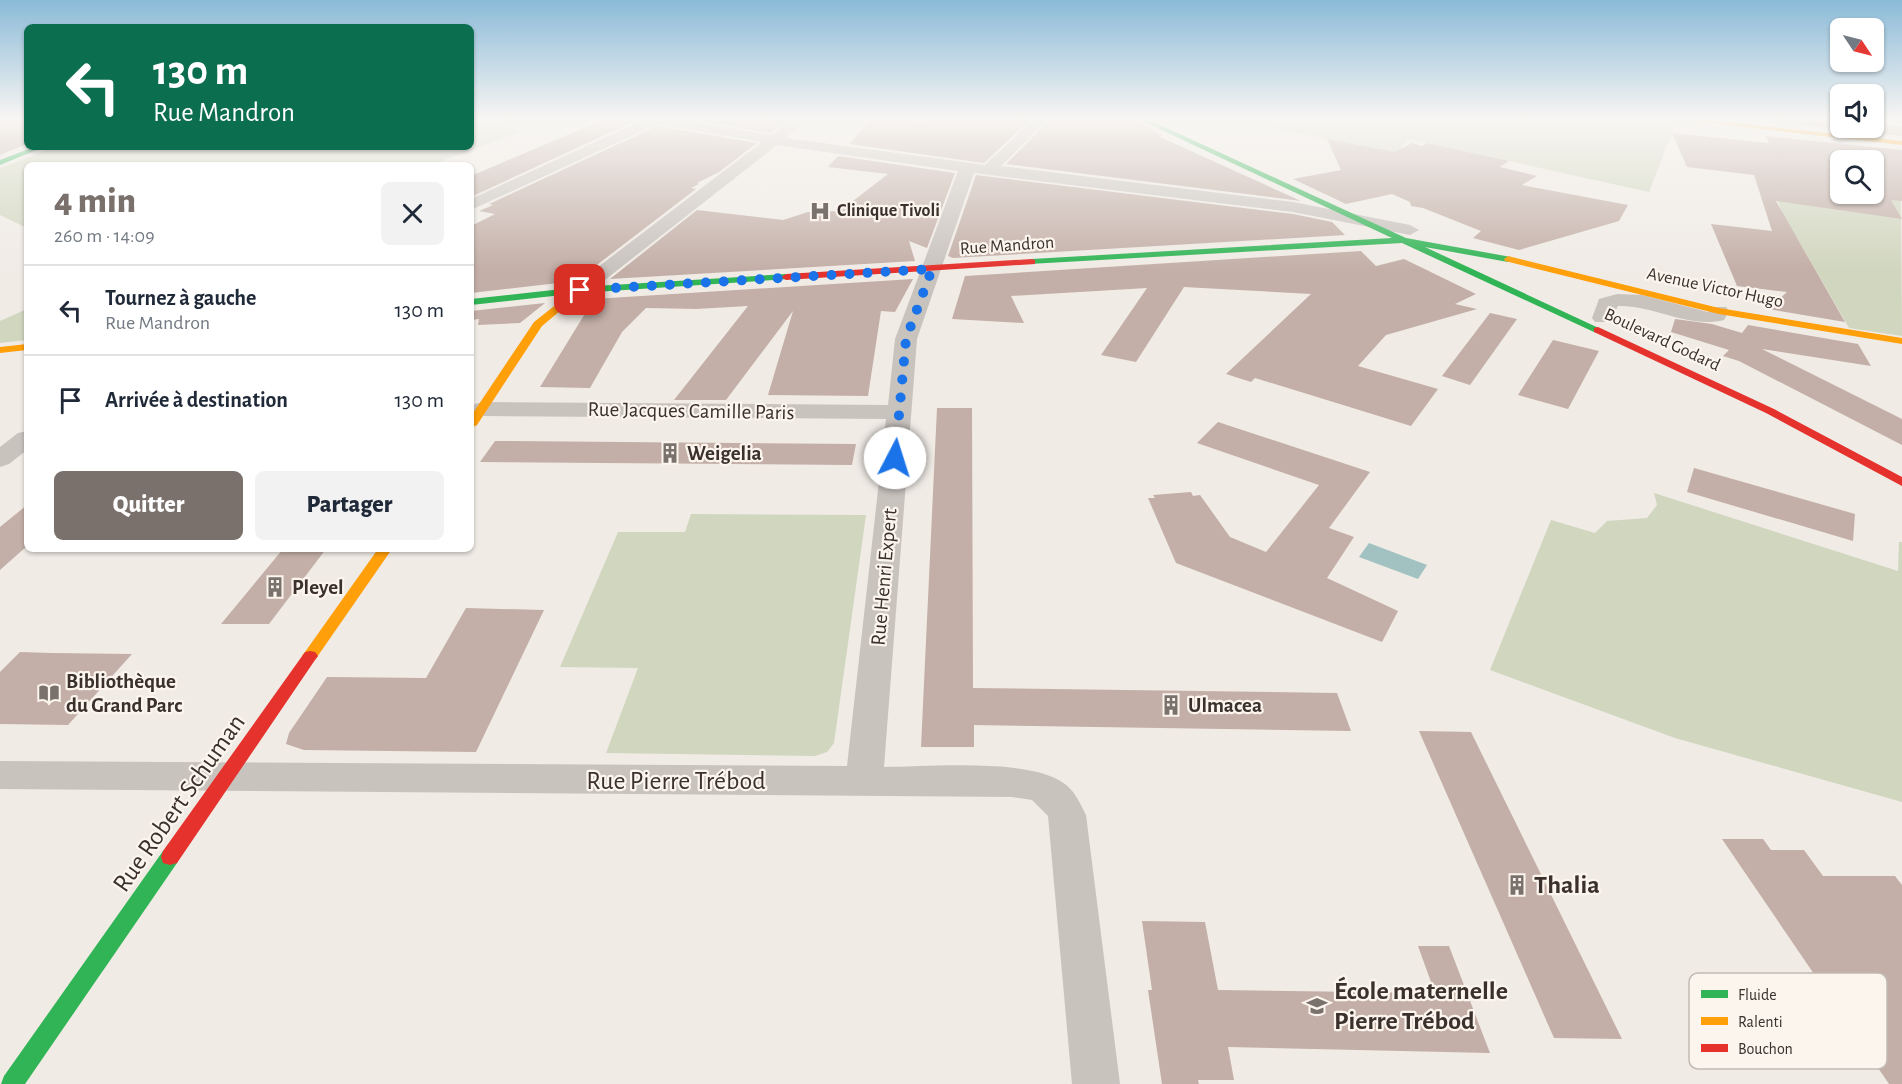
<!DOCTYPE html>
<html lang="fr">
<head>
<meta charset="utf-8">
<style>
  :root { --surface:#fff; --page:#f2f2f3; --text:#1f2937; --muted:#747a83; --line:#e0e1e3; --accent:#7a716c }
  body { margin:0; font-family:"Alegreya Sans",sans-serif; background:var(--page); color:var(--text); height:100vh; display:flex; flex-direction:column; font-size:22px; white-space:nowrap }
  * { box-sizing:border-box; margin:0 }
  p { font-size:20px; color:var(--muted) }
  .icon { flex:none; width:33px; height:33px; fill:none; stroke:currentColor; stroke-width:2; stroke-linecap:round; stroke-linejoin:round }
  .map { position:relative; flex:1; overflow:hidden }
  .panel { position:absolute; left:24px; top:162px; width:450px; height:390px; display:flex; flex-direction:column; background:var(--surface); border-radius:9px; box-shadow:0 2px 4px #0004 }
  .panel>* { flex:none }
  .banner { position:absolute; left:24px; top:24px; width:450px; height:126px; border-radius:9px; box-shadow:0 2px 4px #0004; background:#0b6e4f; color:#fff; overflow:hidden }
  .needle { width:39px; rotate:125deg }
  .tools { position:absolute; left:1830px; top:18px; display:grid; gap:12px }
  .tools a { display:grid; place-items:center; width:54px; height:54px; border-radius:9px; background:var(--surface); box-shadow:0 2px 4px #0004; font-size:30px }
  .pin { position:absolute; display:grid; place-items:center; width:51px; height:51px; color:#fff; margin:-26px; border-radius:12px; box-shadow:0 3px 9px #0006 }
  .me { position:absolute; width:66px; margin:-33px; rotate:5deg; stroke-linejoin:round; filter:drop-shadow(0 0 4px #0008) }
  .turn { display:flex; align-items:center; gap:21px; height:126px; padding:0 30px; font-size:27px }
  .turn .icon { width:78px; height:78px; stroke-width:2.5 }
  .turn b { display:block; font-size:42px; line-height:51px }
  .round { display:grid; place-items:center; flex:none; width:63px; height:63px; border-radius:9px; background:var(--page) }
  .summary { display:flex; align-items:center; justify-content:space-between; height:102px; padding:0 30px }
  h1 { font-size:36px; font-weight:800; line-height:45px; color:var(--accent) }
  .button { display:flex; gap:12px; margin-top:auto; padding:12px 30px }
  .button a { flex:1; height:69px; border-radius:9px; background:var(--accent); color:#fff; font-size:24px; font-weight:800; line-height:69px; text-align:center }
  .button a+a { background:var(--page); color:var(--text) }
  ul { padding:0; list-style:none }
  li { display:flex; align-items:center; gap:18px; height:90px; padding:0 30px; border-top:2px solid var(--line) }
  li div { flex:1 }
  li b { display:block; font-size:22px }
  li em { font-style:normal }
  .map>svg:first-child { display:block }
  .green { fill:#d1d6bf }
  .water { fill:#a1c2c1 }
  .building { fill:#c3afa7; fill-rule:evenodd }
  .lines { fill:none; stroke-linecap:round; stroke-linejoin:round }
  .street { fill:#c9c3be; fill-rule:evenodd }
  .fast { fill:#30b455; fill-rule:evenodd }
  .slow { fill:#ff9f0a; fill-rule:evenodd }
  .jam { fill:#e5322d; fill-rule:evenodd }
  .route { stroke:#1a73e8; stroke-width:10; stroke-dasharray:0 18 }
  .labels { text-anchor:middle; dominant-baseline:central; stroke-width:4.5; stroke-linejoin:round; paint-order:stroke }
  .far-poi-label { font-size:18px; font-weight:bold; fill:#3b302b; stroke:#fbf5ee; text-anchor:start }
  .far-street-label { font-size:18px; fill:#3b302b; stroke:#fbf5ee }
  .street-label { font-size:21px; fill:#3b302b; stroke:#fbf5ee }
  .poi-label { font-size:21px; font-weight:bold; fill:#3b302b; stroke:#fbf5ee; text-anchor:start }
  .near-street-label { font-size:26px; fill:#3b302b; stroke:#fbf5ee }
  .near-poi-label { font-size:26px; font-weight:bold; fill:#3b302b; stroke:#fbf5ee; text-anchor:start }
  .key { fill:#fbf5ee; stroke:#c1bab4; stroke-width:1.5 }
  .key-label { font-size:16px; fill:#3b302b }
</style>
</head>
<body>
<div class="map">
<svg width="1902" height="1084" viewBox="0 0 1902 1084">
  <rect width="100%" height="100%" fill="#f0ebe5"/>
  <!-- green -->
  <g class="green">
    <path d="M471,118H532L507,127L521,131L431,165H27V228L0,215V168L56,147H471Z"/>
    <path d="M1257,118H1639L1676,122L1649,192L1409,139L1396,153L1252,124Z"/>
    <path d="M1761,172L1840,182V194H1868L1901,199L1902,336L1849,328L1796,236L1790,235L1775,193Z"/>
    <path d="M27,309V340L0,343V321Z"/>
    <path d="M1654,493L1898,571L1899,542H1902V802L1675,738L1490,670L1551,520L1595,533L1607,521L1647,518L1657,505Z"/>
    <path d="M691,514L866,515L834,743L827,752L815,756L606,753L638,668L560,667L618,532H685Z"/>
  </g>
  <!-- water -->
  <path class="water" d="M1369,543L1427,565L1418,579L1359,557Z"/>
  <!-- building -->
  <g class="building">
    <path d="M17,118H27V144L0,155V126Z"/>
    <path d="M607,118L635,121L471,197V176Z"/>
    <path d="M684,118H790L770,133Z"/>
    <path d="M873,118L925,123L931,118H1032L984,163L849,144Z"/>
    <path d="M1052,118H1129L1162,135L1160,137L1301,201L1006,164Z"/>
    <path d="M1774,118H1840V128H1874V124L1902,127V136L1773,122Z"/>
    <path d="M657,126L757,143L719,172L697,183L699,184L691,188L696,189L576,281L471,293V226L495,214L479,211L493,205L489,204Z"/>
    <path d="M1672,133L1769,143L1765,136L1902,150V201L1891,200L1902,219L1776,201L1845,322L1768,309L1787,292L1737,286L1711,224L1772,231L1754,175L1687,167ZM1840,160H1874V194H1840Z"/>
    <path d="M1327,139L1395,152L1412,143L1422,146L1427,143L1509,161L1500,167L1537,176L1522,185L1628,205L1619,221L1519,250L1473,238L1481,231L1423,208L1411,206L1410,202L1392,194L1346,204L1293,179L1341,170Z"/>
    <path d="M838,156L955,173L927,248L909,241L915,261L610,279L697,210L783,220L808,212L840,211L888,174L828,167Z"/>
    <path d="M976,175L1293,214L1332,222L1345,235L953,258L948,256Z"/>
    <path d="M1361,251L1376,266L1404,259L1476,294L1455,304L1477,309L1386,335L1358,366L1438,389L1411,426L1255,378L1251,382L1226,374L1311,294L1184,287L1136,362L1101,355L1147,288L1011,296L1024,323L952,319L965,276Z"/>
    <path d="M913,279L895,312L881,311L868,396L768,395L793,311L726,400H674L748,306L696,309L646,308L622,332L590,388L540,387L594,299Z"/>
    <path d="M545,303L520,323L478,325L479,319L471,320V311Z"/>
    <path d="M1490,313L1517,319L1470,385L1442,376Z"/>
    <path d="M1675,319L1712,324L1742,333L1748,325L1858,344L1871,366L1762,349L1902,419V445L1739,361L1723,356L1729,350L1671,332Z"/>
    <path d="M1553,340L1599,351L1568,409L1518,395Z"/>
    <path d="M937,408H972L973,688L1337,693L1351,731L974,725V747H921Z"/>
    <path d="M1218,422L1370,472L1329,528L1354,537L1327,578L1398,611L1382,642L1176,563L1148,498H1155L1153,495L1191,492L1193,496L1200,495L1230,537L1266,552L1319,485L1197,443Z"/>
    <path d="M495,441L856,444L852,465L480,462Z"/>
    <path d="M1694,468L1855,514L1853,541L1687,492Z"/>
    <path d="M27,505V546L0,570V527Z"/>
    <path d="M283,549H326L269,624H221Z"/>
    <path d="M466,608L544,610L476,752L304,750L286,744L289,733L327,677L426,678Z"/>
    <path d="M20,652L51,653L132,654L68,725L0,724V672Z"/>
    <path d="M1419,731L1471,732L1622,1039L1554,1038Z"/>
    <path d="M1722,839H1763L1771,850H1804L1823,876H1895L1902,885V1084H1889Z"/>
    <path d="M1142,921L1205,922L1218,990L1435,993L1418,946H1449L1490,1053L1228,1047L1234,1080H1198L1199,1084H1162L1148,990H1152Z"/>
  </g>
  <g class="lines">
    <!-- street -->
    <g class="street">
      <path d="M0,118H15L0,124Z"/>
      <path d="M637,118H670L771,135L794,118H810L786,138L985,165L1035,118H1050L1001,166L1293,202L1410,225L1419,230L1410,235L1293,212L974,173L917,339L884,767C927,767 1027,758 1062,782C1074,789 1080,803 1086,815L1120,1084H1072L1048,816L1032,800L1012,797L0,789V761L847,766L886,419L483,416L475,414L471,409L475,404L483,402L888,405L895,339L958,171L777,145L587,294H573L570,290L573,286L762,142L657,124L471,210V199L641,121Z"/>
      <path d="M1617,294L1642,295L1708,312L1712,307H1726L1729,311L1724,320C1689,329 1654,305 1618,306L1609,322H1595L1592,318L1599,299Z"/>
      <path d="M27,431V450L9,464L0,467V447L18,433Z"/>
    </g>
    <!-- fast -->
    <g class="fast">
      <path d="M1136,118H1145L1406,238L1511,257L1512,259L1508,262L1425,247L1603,330L1598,333L1594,332L1402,243L1029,264V260L1032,259L1392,238Z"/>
      <path d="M34,147H44L0,165V160Z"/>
      <path d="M786,274L789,275V279L580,293L471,305V299L580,287Z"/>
      <path d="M170,849L177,851L179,857L177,863L25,1084H1L4,1076L163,851Z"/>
    </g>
    <!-- slow -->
    <g class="slow">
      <path d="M1664,118H1687L1902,141V145Z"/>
      <path d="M1508,256L1719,308L1902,338V344L1719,314L1505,261L1504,259Z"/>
      <path d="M577,288L585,290L542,326L477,425L471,428V416L534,322Z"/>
      <path d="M27,344V350L0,353V347Z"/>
      <path d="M378,549H392L315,660H305L302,656L305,652Z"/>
    </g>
    <!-- jam -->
    <g class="jam">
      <path d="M1032,259L1035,260V264L786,280L781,277L786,274Z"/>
      <path d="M1598,327L1774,409L1902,477V486L1766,413L1594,332V328Z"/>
      <path d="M310,651L315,652L318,656L315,660L177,863L170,865L163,863L161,857L163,851L305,652Z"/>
    </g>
  </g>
  <!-- sky -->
  <linearGradient id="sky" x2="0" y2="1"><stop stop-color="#8bbad8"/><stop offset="0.44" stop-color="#f8f6f3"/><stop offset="1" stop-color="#f8f6f3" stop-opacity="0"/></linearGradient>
  <rect width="1902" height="270" fill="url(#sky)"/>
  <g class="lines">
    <!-- route -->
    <path class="route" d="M580,290L932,269L906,339L895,458"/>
  </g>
  <!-- icons -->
  <defs>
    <g id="hospital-bare" transform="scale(1.62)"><path d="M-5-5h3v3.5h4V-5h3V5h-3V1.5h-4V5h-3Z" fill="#7a716c" stroke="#fbf5ee" stroke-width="2.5" paint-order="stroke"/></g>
    <g id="building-bare" transform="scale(1.62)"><path d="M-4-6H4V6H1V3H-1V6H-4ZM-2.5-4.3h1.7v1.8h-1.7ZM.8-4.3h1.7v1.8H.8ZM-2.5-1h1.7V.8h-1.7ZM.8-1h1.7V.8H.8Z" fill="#7a716c" stroke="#fbf5ee" stroke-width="2.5" paint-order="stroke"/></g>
    <g id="library-bare" transform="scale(1.62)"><path d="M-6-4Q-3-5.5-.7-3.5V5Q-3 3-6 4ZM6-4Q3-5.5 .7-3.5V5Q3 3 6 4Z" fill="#7a716c" stroke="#fbf5ee" stroke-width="2.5" paint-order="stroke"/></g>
    <g id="school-bare" transform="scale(1.62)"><path d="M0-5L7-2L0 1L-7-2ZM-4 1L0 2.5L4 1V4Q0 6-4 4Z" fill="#7a716c" stroke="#fbf5ee" stroke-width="2.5" paint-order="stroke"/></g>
  </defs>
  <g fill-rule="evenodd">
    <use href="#hospital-bare" x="820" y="211"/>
    <use href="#building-bare" x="670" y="453"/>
    <use href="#building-bare" x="275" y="587"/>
    <use href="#library-bare" x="49" y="693"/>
    <use href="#building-bare" x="1171" y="705"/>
    <use href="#building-bare" x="1517" y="885"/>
    <use href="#school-bare" x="1317" y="1006"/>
  </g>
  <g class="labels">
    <!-- far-poi labels -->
    <g class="far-poi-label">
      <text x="837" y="211">Clinique Tivoli</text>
    </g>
    <!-- far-street labels -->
    <g class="far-street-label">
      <text transform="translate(1007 246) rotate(-4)">Rue Mandron</text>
      <text transform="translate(1715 288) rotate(12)">Avenue Victor Hugo</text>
      <text transform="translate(1662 340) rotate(25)">Boulevard Godard</text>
    </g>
    <!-- street labels -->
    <g class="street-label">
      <text transform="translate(691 411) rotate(1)">Rue Jacques Camille Paris</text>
      <text transform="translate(884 577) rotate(-85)">Rue Henri Expert</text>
    </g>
    <!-- poi labels -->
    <g class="poi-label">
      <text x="687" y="453">Weigelia</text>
      <text x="292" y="587">Pleyel</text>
      <text x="66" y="681">Bibliothèque<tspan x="66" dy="24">du Grand Parc</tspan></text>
      <text x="1188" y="705">Ulmacea</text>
    </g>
    <!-- near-street labels -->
    <g class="near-street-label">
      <text x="676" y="781">Rue Pierre Trébod</text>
      <text transform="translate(179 803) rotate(-55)">Rue Robert Schuman</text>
    </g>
    <!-- near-poi labels -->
    <g class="near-poi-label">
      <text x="1534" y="885">Thalia</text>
      <text x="1334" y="991">École maternelle<tspan x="1334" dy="30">Pierre Trébod</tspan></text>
    </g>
  </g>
  <!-- legend -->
  <rect x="1689" y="973" width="198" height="96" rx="9" class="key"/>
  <rect x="1701" y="990" width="27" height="8" fill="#30b455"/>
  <rect x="1701" y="1017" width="27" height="8" fill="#ff9f0a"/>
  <rect x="1701" y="1044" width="27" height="8" fill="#e5322d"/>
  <g class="key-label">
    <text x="1738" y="1000">Fluide</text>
    <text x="1738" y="1027">Ralenti</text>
    <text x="1738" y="1054">Bouchon</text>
  </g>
</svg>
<div class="tools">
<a><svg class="needle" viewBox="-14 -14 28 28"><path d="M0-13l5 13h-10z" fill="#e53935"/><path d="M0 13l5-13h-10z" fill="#747a83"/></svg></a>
<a><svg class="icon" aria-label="sound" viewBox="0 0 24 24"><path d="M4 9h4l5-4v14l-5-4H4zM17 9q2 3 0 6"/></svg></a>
<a><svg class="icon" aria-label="search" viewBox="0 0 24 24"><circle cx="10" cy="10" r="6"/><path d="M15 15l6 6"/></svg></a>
</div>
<div class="pin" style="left:580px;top:290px;background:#d93025"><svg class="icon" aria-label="arrive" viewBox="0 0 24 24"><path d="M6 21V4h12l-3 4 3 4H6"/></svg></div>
<svg class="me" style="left:895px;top:458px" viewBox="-20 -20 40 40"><circle r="19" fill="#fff"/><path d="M0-13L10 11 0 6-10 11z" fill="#1a73e8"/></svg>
<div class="banner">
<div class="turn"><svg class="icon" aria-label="left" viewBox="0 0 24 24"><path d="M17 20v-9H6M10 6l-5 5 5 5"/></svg><div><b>130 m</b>Rue Mandron</div></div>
</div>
<section class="panel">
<div class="summary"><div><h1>4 min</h1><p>260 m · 14:09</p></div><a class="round"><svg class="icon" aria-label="close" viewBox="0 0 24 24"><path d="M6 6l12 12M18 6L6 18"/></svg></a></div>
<ul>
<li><svg class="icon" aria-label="left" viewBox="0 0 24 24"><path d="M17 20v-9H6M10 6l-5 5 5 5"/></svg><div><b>Tournez à gauche</b><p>Rue Mandron</p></div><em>130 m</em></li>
<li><svg class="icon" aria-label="arrive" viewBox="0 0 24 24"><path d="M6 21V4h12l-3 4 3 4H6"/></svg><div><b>Arrivée à destination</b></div><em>130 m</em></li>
</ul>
<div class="button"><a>Quitter</a><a>Partager</a></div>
</section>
</div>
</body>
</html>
